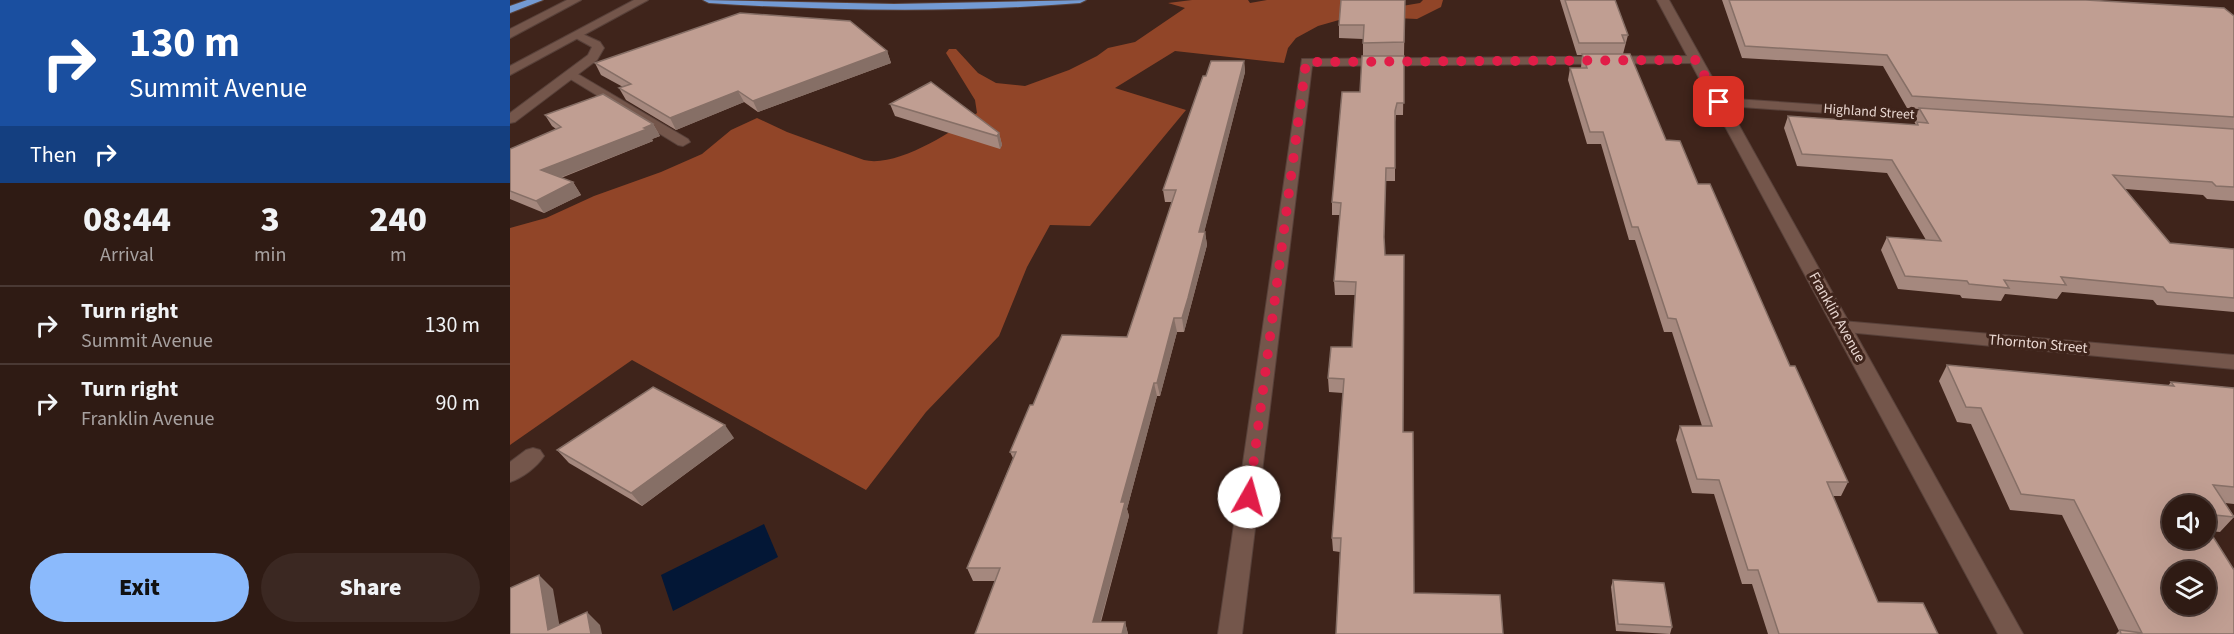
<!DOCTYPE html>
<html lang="en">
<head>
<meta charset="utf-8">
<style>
  :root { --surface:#2f1b14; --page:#3b2822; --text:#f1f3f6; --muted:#a7a1a0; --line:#4a3934; --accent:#8bbafc }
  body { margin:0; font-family:"Source Sans 3",sans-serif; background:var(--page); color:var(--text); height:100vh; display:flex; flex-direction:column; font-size:22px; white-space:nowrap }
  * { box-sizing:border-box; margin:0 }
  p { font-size:20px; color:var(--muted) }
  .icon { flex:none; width:33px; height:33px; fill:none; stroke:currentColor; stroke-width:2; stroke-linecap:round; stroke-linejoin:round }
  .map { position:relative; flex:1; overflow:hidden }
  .sheet { display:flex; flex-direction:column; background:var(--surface); width:510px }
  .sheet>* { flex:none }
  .hud { background:#1a4fa0; color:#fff; overflow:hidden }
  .controls { position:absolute; left:1652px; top:495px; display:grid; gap:12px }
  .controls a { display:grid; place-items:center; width:54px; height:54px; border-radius:50%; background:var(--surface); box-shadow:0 6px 24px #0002,0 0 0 2px var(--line); font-size:30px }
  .pin { position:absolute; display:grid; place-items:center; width:51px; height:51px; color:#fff; margin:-26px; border-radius:12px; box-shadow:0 3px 9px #0006 }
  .me { position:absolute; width:66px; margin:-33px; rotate:7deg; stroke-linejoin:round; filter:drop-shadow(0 0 4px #0008) }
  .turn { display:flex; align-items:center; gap:21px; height:126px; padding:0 30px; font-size:27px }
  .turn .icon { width:78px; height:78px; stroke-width:2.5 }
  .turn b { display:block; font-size:42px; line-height:51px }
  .then { display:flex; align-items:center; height:57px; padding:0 30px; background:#0003; gap:12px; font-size:22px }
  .eta { display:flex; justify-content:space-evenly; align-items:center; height:102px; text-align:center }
  .eta b { font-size:36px; font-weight:800; line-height:42px }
  .button { display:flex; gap:12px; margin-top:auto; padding:12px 30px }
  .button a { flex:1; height:69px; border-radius:36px; background:var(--accent); color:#111; font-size:24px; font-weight:800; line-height:69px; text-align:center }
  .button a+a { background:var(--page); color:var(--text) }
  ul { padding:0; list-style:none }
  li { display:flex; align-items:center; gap:18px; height:78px; padding:0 30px; border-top:2px solid var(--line) }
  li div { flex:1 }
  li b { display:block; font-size:22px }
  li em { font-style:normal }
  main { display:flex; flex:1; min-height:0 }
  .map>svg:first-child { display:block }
  .forest { fill:#914528 }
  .water { fill:#031736 }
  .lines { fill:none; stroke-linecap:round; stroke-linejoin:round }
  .lane-casing { stroke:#58413a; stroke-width:2 }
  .street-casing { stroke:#58413a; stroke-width:2 }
  .secondary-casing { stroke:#58413a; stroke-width:2 }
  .highway-casing { stroke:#58413a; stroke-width:2 }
  .lane { fill:#74564b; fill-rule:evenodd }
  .street { fill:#74564b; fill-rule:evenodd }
  .secondary { fill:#74564b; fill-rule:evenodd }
  .highway { fill:#739ad3; fill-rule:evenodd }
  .wall { fill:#a5887e; fill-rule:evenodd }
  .shaded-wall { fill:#866f66 }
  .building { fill:#c09e92; stroke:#866f66; stroke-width:1.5; fill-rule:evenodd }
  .route { stroke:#e11d48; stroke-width:10; stroke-dasharray:0 18 }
  .labels { text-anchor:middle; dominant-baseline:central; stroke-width:6; stroke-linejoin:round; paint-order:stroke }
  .far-street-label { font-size:14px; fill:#e8d6d0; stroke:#3f241b }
  .street-label { font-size:15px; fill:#e8d6d0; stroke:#3f241b }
</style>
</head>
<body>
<main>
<section class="sheet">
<div class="hud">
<div class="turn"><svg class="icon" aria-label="right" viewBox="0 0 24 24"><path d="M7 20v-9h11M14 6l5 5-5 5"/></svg><div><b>130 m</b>Summit Avenue</div></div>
<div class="then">Then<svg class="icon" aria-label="right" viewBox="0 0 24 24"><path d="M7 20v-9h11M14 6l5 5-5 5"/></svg></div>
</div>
<div class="eta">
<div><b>08:44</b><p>Arrival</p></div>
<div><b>3</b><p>min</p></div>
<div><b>240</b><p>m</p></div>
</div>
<ul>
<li><svg class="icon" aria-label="right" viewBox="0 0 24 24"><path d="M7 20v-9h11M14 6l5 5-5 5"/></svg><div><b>Turn right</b><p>Summit Avenue</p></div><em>130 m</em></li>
<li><svg class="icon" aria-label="right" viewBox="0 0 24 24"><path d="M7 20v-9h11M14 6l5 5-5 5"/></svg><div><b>Turn right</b><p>Franklin Avenue</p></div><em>90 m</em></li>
</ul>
<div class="button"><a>Exit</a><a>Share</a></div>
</section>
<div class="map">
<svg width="1724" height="634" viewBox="0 0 1724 634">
  <rect width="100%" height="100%" fill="#3f241b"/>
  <!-- forest -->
  <path class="forest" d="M682,0H738L740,3L757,0H841L892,6L910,3L913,0H933L931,7L907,19L843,16L808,26L786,38L778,48L774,63L665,51L605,88L676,110L580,226L540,225L517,267L489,336L416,412L356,490L122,360L0,445V228L36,218L84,196L151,172L192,154L221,130L247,118L277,132L354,160C386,168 443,132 467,113L465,100L436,53L439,49H446L468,73L486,83L515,86L559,70L587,56L598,48L625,42L675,8L658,3Z"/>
  <!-- water -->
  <path class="water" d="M254,524L268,557L163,611L151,575Z"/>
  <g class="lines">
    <!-- lane casing -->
    <g class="lane-casing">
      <path id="lane" d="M61,70L178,139L180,142L173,146L168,145L57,77L55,74Z"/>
    </g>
    <!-- street casing -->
    <g class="street-casing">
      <g id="street">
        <path d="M68,32L90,42L94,48L87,60L5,122L0,123V113L78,55L82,47L62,36Z"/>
        <path d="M1186,56L1192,60L1190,63L802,66L732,634H708L792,59Z"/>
        <path d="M1209,98L1431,113L1438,117L1431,121L1204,105L1202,102L1204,99Z"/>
        <path d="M1332,321L1724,355V369L1326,331L1323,327L1326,323Z"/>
        <path d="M23,448L30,450L34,456C27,467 12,478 0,482V462L16,450Z"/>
      </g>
    </g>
    <!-- secondary casing -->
    <g class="secondary-casing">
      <g id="secondary">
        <path d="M57,0H71L0,38V29Z"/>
        <path d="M124,0H138L0,75V66Z"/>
        <path d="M1147,0H1159L1513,634H1488Z"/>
      </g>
    </g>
    <!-- highway casing -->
    <g class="highway-casing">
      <g id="highway">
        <path d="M17,0H33L0,13V6Z"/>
        <path d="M193,0L384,4L576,0L570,3C446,13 323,11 199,3Z"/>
      </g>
    </g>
    <!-- lane -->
    <use href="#lane" class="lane"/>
    <!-- street -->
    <use href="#street" class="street"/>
    <!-- secondary -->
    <use href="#secondary" class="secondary"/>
    <!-- highway -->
    <use href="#highway" class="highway"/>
  </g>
  <!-- wall -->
  <g class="wall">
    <path d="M895,0L894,56H853V39L829,38V25Z"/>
    <path d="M1050,0H1105L1118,35L1113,54L1156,140L1188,184L1338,482L1331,496H1323L1368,602L1428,634H1258L1242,584H1232L1204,494L1182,493L1166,440L1170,426H1192L1162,332H1154L1125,240H1119L1091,144H1077L1058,80L1060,68H1071L1072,55H1067Z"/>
    <path d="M1212,0H1576L1724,16V201L1697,199L1693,195L1615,189L1660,243L1724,249V312L1647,305L1643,300L1552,292L1547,299L1495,294L1491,301L1452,298L1450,295L1388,289L1371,250L1377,237L1416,240L1377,173L1287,166L1274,128L1278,116L1406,125L1404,121L1409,109L1397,108L1373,66L1232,58Z"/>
    <path d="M377,51L381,63L248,112L234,102L166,130L116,100L109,88L113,87L91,75L85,63Z"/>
    <path d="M894,56L893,115H886L885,122V181H876L826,634L830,552L823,551L822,538L833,393L819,392L818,378L842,347L845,295H825L824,281L830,215H822V202L850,92Z"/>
    <path d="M734,61L735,72L694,232H695L697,245L674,332H667L650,396H647L617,509L619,516L591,622H615L618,634H465L485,581H463L457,568L503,458L500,452L523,405L617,337L662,202H655L653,190L696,76Z"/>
    <path d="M380,104L489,133L492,145L490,149L385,116Z"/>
    <path d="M35,115L143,124L150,136L142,139L143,141L51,178L63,182L71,195L34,213L0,199V149L46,129L42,126Z"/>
    <path d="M1437,365L1658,386L1661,382L1724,388V504L1715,503L1724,516V517L1710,532L1699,531L1724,634H1606L1609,631L1552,515L1500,510L1461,424L1447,422L1429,381ZM1662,506H1695V538Z"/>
    <path d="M224,438L132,506L59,463L47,450Z"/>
    <path d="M1103,580L1162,627L1160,634L1106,631L1101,587Z"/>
  </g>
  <!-- shaded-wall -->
  <g class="shaded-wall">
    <path d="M377,51L381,63L248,112L243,101Z"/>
    <path d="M734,61L735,72L691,245L689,232Z"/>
    <path d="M228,91L234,102L166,130L160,118Z"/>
    <path d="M143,124L150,136L142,139L143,141L39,182L31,170Z"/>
    <path d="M489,133L492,145L490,149L487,136Z"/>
    <path d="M63,182L71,195L34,213L26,201Z"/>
    <path d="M695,232L697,245L674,332L672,318Z"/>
    <path d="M664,318L667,332L650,396L647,383Z"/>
    <path d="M644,383L647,396L617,509L619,516L587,634L583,622L611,502Z"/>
    <path d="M215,425L224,438L132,506L121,493Z"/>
    <path d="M29,575L43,589L51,634L38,630Z"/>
    <path d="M77,612L90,625L92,634H81Z"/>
    <path d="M615,622L618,634H612Z"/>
  </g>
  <!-- building -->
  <g class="building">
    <path d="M831,0H895L894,42L853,43L854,25H829Z"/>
    <path d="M1055,0H1105L1118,35H1112L1115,43H1069Z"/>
    <path d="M1219,0H1576L1714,8L1724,16V117L1402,96L1377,55L1235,46Z"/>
    <path d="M230,13L340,21L377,51L243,101L228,91L160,118L109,88L121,84L85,63Z"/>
    <path d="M1072,54H1120L1156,140L1170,141L1188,184H1200L1280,366H1285L1338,482H1317L1368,602L1413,603L1428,634H1269L1248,570H1238L1209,480L1187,479L1170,426H1202L1166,319L1158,318L1128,227H1122L1093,132H1080L1060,68H1077Z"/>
    <path d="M852,56H894V103H887L885,111V168H876L874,237L875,255H894L893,432H903L904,593L990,595L993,634H826L831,538H822L834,379L818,378L821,347H842L846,282L824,281L831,203L822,202L832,92H850Z"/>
    <path d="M701,61H734L689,232H695L678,298L672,318H664L647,383H644L611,502H615L583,622H615L612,634H465L490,568H457L506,452H500L520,405H523L552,335L617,337L666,190H653L693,76H696Z"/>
    <path d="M421,82L489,133L487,136L380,104Z"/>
    <path d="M93,94L143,124L134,128L137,129L31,170L63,182L26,201L0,191V149L51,127L35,115Z"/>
    <path d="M1409,108L1724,129V187L1706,186L1702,182L1603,175L1660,243L1724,249V298L1657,292L1653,287L1551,277L1556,285L1494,280L1499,288L1459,284L1457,281L1395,276L1377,237L1431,241L1382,160L1292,154L1278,116L1408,125L1407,122L1418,123Z"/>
    <path d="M1437,365L1664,386L1661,382L1724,388V487L1703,485L1724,517L1695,514V506H1662V538H1695V524L1724,570V634H1611L1610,630L1632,633L1564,500L1511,494L1471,408L1456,407ZM1662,572H1695V604H1662Z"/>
    <path d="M143,387L215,425L121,493L47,450Z"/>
    <path d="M29,575L38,630L77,612L81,634H0V588Z"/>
    <path d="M1103,580L1154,583L1162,627L1108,624Z"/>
  </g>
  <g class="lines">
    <!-- route -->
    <path class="route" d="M739,497L796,62L1186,60L1209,102"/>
  </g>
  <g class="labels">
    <!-- far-street labels -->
    <g class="far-street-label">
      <text transform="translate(1359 112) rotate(4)">Highland Street</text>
    </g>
    <!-- street labels -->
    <g class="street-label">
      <text transform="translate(1327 317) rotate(61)">Franklin Avenue</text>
      <text transform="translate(1528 344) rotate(5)">Thornton Street</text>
    </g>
  </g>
</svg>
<div class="controls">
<a><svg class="icon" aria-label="sound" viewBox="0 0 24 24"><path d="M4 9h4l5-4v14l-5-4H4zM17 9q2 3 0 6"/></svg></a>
<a><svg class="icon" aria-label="layers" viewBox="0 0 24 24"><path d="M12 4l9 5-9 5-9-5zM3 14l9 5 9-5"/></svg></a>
</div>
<div class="pin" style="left:1209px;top:102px;background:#d93025"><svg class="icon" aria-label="arrive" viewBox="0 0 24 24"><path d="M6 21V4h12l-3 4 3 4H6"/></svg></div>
<svg class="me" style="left:739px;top:497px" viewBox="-20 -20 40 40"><circle r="19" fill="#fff"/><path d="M0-13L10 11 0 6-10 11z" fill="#e11d48"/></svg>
</div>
</main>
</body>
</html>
